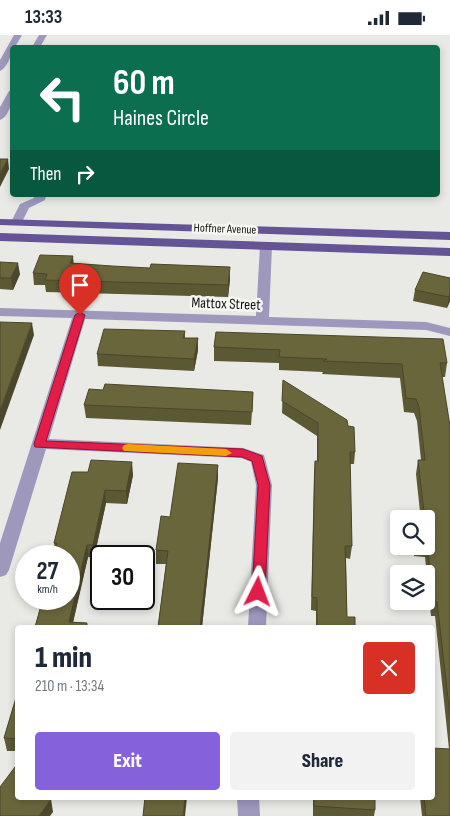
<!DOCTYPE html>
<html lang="en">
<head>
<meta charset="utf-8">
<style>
  :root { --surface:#fff; --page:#f2f2f3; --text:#1f2937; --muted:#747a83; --accent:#8561dc }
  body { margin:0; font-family:"Sofia Sans Condensed",sans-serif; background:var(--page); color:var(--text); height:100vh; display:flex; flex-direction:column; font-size:19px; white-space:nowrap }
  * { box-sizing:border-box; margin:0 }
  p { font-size:16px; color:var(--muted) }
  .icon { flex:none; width:28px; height:28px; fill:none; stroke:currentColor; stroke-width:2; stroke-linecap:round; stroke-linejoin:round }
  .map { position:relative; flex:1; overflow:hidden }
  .panel { position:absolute; left:15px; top:590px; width:420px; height:175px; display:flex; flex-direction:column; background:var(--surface); border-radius:5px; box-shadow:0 2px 8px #0003 }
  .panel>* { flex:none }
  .guide { position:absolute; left:10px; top:10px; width:430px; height:152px; border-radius:5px; box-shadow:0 2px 8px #0003; background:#0b6e4f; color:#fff; overflow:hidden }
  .tools { position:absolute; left:390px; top:475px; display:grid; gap:10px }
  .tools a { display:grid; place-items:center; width:45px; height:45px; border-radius:5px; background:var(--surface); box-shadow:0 2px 8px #0003; font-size:25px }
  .speed { position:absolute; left:15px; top:510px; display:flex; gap:10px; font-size:25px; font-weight:700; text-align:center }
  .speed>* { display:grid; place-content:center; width:65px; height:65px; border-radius:50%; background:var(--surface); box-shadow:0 2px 8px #0003; line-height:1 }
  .speed small { font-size:12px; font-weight:400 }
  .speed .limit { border:2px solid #111; border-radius:8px; background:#fff; color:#111 }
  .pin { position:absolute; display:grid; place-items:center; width:42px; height:42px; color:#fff; margin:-51px -21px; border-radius:50% 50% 50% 0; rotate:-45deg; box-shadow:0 0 5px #0007 }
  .pin .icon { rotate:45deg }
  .me { position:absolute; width:55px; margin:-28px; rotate:3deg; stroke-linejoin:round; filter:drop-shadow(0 0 4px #0008) }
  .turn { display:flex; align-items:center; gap:18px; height:105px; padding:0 20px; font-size:22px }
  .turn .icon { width:65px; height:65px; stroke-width:2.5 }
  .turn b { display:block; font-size:35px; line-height:42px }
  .then { display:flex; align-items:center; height:48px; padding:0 20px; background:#0003; gap:10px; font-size:19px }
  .round { display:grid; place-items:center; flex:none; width:52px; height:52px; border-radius:5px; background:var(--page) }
  .headline { display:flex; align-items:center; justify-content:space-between; height:85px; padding:0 20px }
  h1 { font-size:30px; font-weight:800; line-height:38px }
  .cta { display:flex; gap:10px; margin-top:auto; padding:10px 20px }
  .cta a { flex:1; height:58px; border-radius:5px; background:var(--accent); color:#fff; font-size:20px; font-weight:800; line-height:58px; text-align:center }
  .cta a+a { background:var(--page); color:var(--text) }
  .status { display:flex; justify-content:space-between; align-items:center; height:35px; padding:0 25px; background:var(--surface); direction:ltr }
  .status svg { height:14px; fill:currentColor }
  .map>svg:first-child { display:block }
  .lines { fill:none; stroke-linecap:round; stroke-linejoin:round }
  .minor { fill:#9f98bd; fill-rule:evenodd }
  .major { fill:#655495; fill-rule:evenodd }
  .wall { fill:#5b5834 }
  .shaded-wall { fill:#4a472a }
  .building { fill:#6a663c; stroke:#4a472a }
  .route { fill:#e11d48; stroke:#92132f }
  .slow { fill:#f59e0b }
  .labels { text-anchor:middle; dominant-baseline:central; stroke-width:5; stroke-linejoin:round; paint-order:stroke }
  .far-street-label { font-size:12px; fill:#121210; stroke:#f6f6f2 }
  .street-label { font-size:15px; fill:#121210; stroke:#f6f6f2 }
</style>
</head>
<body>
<div class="status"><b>13:33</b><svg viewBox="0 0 49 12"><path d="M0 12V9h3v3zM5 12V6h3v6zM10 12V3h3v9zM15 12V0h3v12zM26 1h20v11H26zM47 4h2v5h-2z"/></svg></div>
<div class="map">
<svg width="450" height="781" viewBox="0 0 450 781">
  <rect width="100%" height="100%" fill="#e9e9e5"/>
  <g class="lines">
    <!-- minor -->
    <g class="minor">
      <path d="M14,0H22L15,12H12C12,20 7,33 0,36V25Z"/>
      <path d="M39,0H47L40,12H32Z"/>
      <path d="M12,55C13,64 10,81 0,85V72L9,56Z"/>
      <path d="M34,160H46L45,165L29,173L21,189H13L11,187L20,169L34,163Z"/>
      <path d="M266,207L272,211L269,282L426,287L450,293V301L426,295L85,284L49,404L243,413L264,420L272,450L266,592H248L256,450L251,427L241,423L46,414L9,535L6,540L0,542V508L72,283L0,281V273L256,281L260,211Z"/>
      <path d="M237,762H259L260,781H238Z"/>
    </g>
    <!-- major -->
    <g class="major">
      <path d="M0,184L450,197V205L0,190Z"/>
      <path d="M0,198L450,213V221L0,206Z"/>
    </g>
  </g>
  <!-- wall -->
  <g class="wall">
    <path d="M0,227L20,239L13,255L0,254Z"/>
    <path d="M73,228L230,244L228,262L46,257L45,250H34L33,238Z"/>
    <path d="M450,243V266L447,273L413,266L415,255Z"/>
    <path d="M185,296V303H198V315L194,336L98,331L97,319Z"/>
    <path d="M216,297L447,328L445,342H442L450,391V781H422L420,762H432L449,714L435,581H431L425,522L414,521L413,511H426V484H412L414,477H420L416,439L418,425H421L417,386L414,378L404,377L400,343L322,339L323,337L279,335V328L214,326V312Z"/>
    <path d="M283,345L348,391L355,417L354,429H350L352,511L350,524L346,523L347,582L355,592H316V576L311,575L314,438L315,426H317V401L282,378Z"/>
    <path d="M103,355L253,357L251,390L86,383L84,370Z"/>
    <path d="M72,437L133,440L127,469L106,468L94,523L88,522L73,587L87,588L88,592H35L55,515L54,508Z"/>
    <path d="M218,443L202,592H158L166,529H156V515L170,482Z"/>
    <path d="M18,656V716H7L4,703Z"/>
    <path d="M313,762H375V775L374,781H313Z"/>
  </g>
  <!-- shaded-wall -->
  <g class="shaded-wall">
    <path d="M8,124L9,134L0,152V138Z"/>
    <path d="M73,221L74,232L70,228Z"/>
    <path d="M18,228L20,239L13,255L11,243Z"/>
    <path d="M230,232V244L228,262V250Z"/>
    <path d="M450,259V266L447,273L449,262Z"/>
    <path d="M32,288L34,300L0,395V376Z"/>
    <path d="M198,303V315L194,336V324Z"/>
    <path d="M253,357V369L251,390L252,377Z"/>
    <path d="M132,427L133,440L127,469L126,456Z"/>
    <path d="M218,430V443L202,592H200Z"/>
    <path d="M105,455L106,468L94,523L93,510Z"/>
    <path d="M87,510L88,522L72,592L69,587Z"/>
    <path d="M185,762H187L185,781H183Z"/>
    <path d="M51,764L53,777L50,781H39Z"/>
  </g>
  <!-- building -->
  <g class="building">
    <path d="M0,124H8L0,138Z"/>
    <path d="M40,220L73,221L70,228L112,231L150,233L151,229L230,232L228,250L45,245L47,239L33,238Z"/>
    <path d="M0,227L18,228L11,243H0Z"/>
    <path d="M423,237L450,243V259L449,262L415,255Z"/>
    <path d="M0,287L32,288L0,376Z"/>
    <path d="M104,294L185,296L183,303H198L194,324L97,319Z"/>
    <path d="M216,297L443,304L447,328H440L450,391V681L437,567H433L427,508H426V484H414V477H424L418,425H425L419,372L416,364L406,363L402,329L323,326L327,324L279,322L280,315L214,312Z"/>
    <path d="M283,345L347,385L348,391L354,392L355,417H350L352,511H345L347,582H355V592H317V563L312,562L315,426H318V388L282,366Z"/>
    <path d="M105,349L253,357L252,377L84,370L89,354L103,355Z"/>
    <path d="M91,425L132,427L126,456L105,455L93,510H87L69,587L87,588L86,592H35L43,564H69V521H53L57,508H54L72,437H88Z"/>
    <path d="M178,428L218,430L200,592H158L168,516L156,515L161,481L170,482Z"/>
    <path d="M18,656V704L4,703Z"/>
    <path d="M432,713L450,714V781H426L424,762H432Z"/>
    <path d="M18,728V762H47L51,764L39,781H0V752Z"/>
    <path d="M145,762H185L183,781H143Z"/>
    <path d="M314,762H375V775L314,771Z"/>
  </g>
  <!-- route -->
  <path class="route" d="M80,277L85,280L46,406L243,414L262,421L270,450L265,557L263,561L258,562L254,561L252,557L258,450L252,426L242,422L35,412L34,409L75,280Z"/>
  <!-- slow -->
  <path class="slow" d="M128,409L226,414L232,418L226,421L124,416L122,413L124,410Z"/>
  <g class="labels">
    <!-- far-street labels -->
    <g class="far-street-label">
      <text transform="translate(225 194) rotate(2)">Hoffner Avenue</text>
    </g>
    <!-- street labels -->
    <g class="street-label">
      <text transform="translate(226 269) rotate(2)">Mattox Street</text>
    </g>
  </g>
</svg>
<div class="tools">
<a><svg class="icon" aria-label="search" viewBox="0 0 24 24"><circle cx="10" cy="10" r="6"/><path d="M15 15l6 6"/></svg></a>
<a><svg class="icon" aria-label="layers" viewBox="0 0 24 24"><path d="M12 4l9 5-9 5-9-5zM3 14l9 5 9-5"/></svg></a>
</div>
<div class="speed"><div>27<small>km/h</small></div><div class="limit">30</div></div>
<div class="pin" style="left:80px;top:280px;background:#d93025"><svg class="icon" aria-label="arrive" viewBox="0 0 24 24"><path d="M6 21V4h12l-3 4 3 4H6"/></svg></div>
<svg class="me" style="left:258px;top:557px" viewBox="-20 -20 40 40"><path d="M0-17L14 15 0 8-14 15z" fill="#e11d48" stroke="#fff" stroke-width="4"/></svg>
<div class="guide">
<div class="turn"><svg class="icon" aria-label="left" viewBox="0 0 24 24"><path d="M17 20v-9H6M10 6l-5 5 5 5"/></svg><div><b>60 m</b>Haines Circle</div></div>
<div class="then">Then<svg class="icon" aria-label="right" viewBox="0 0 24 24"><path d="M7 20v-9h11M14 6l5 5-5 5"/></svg></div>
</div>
<section class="panel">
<div class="headline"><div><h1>1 min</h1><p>210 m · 13:34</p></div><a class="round" style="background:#d93025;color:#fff"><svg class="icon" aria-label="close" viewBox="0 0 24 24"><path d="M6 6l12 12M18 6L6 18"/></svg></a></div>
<div class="cta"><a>Exit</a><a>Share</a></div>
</section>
</div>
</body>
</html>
